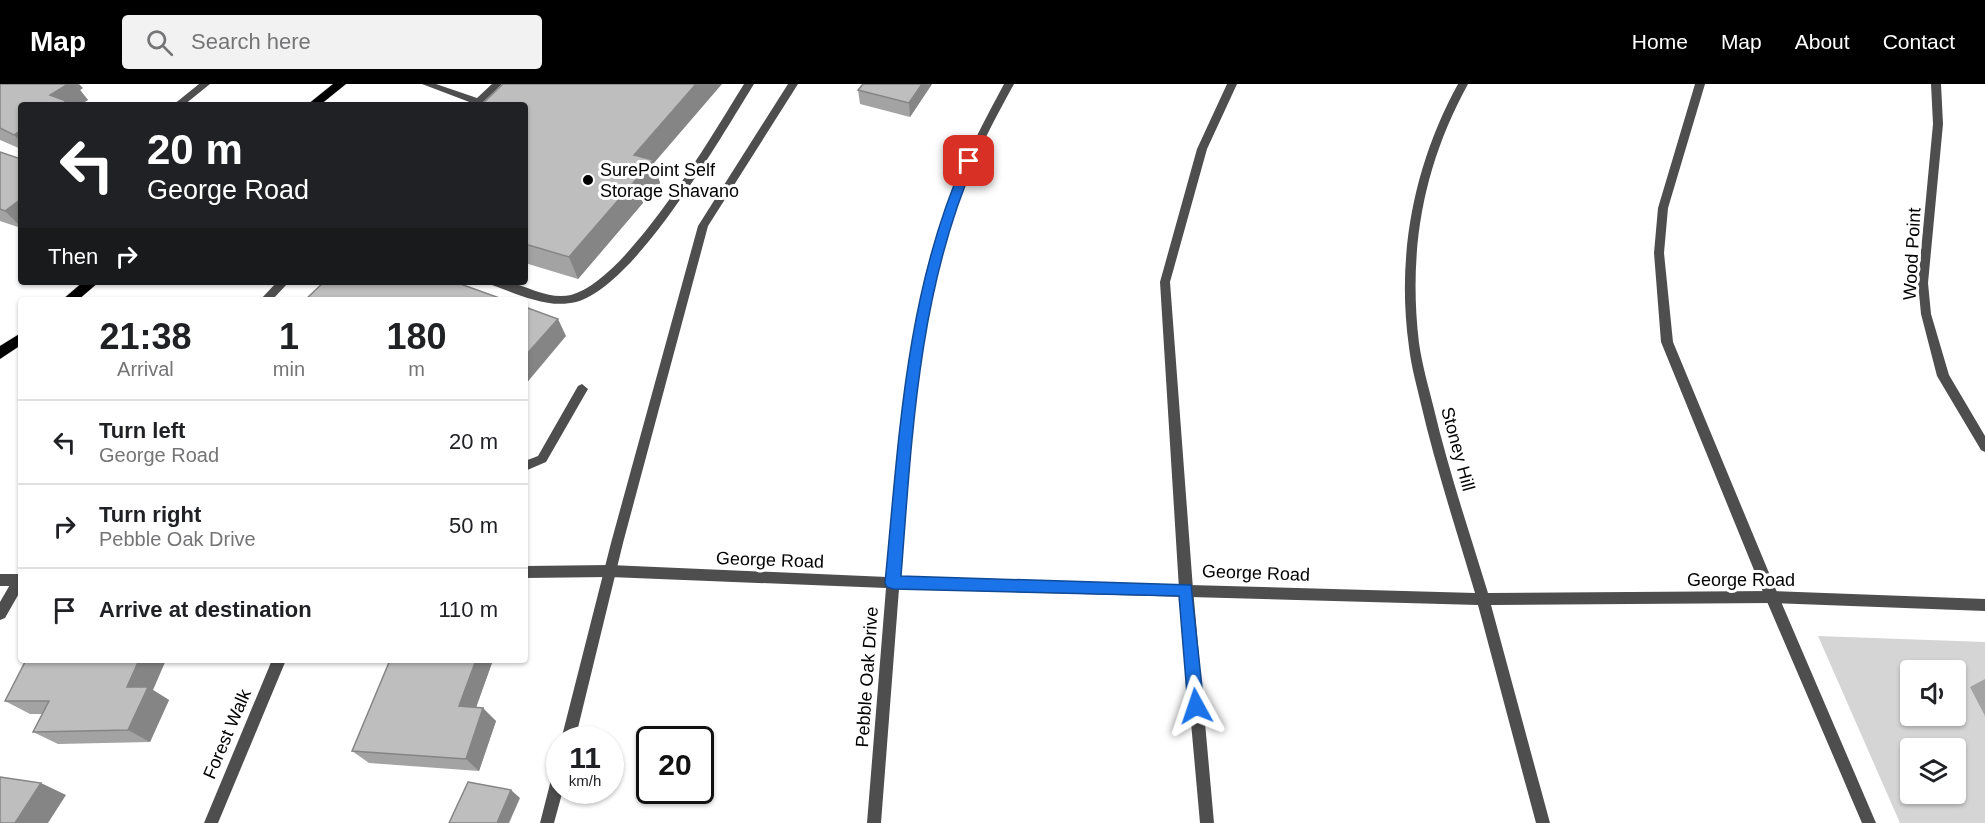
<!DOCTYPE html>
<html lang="en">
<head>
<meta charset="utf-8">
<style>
  :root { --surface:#fff; --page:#f2f2f2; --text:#202124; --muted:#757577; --line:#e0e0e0; --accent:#000 }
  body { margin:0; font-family:Helvetica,sans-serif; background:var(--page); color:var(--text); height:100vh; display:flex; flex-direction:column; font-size:22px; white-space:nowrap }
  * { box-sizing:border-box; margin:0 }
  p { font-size:20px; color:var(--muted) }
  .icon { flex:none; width:33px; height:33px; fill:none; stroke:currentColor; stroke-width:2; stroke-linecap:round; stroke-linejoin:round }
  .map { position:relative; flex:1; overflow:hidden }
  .panel { position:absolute; left:18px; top:213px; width:510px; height:366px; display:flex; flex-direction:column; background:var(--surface); border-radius:6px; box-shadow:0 2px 4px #0004 }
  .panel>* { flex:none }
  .top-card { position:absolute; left:18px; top:18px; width:510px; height:183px; border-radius:6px; box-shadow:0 2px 4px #0004; background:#202124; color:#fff; overflow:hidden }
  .buttons { position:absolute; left:1900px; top:576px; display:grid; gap:12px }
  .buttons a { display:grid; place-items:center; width:66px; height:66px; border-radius:6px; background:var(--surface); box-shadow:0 2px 4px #0004; font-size:30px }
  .speed { position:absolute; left:546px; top:642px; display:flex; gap:12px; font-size:30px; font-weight:700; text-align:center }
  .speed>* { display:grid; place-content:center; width:78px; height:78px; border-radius:50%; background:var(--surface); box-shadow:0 2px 4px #0004; line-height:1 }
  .speed small { font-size:15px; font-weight:400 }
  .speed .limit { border:3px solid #111; border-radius:9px; background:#fff; color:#111 }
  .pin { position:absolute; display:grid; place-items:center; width:51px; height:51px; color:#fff; margin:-26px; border-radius:12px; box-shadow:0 3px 9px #0006 }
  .me { position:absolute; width:66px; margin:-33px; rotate:355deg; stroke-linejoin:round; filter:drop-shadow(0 0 4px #0008) }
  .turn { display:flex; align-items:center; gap:21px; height:126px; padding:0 30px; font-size:27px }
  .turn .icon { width:78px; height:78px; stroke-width:2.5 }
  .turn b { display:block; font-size:42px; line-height:51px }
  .then { display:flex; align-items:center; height:57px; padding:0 30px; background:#0003; gap:12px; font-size:22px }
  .eta { display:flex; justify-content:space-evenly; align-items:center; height:102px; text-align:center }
  .eta b { font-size:36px; font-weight:600; line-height:42px }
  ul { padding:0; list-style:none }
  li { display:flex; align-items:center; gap:18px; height:84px; padding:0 30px; border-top:2px solid var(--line) }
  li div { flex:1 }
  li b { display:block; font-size:22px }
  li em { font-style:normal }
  header { display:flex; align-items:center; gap:36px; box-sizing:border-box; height:84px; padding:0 30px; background:var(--accent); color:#fff }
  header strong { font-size:28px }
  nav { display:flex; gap:33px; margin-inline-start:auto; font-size:21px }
  .search { width:420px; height:54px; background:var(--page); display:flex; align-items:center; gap:15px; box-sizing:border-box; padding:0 21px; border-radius:6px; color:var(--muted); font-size:22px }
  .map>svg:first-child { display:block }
  .green { fill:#d5d5d5; fill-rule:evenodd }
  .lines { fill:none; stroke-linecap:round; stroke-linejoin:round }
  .primary-casing { stroke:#dbdbdb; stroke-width:1 }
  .service { fill:#4e4e4e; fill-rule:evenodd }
  .minor { fill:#4e4e4e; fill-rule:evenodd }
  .primary { fill:#000; fill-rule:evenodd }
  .wall { fill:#a3a3a3 }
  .shaded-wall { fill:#858585 }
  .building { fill:#bebebe; stroke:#858585; stroke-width:1.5 }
  .route { fill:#1a73e8; stroke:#114b97; stroke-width:1.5 }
  .poi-dot { fill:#000; stroke:#fff; stroke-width:2 }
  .labels { text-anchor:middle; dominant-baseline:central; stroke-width:6; stroke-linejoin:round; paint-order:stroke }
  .poi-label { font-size:18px; fill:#000; stroke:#fff; text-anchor:start }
  .street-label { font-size:18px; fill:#000; stroke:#fff }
</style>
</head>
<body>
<header>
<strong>Map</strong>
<div class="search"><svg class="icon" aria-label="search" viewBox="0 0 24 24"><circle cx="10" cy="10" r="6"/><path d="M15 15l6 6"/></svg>Search here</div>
<nav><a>Home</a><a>Map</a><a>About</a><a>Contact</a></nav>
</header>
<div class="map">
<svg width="1985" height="739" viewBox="0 0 1985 739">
  <rect width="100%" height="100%" fill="#fff"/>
  <!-- green -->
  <path class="green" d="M1818,552L1985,558V739H1900ZM1911,586H1956V632H1911ZM1911,664H1956V710H1911Z"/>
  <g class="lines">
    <!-- primary casing -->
    <g class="primary-casing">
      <g id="primary">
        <path d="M333,0H346L320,21H307Z"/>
        <path d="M83,198H99L78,216H62Z"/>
        <path d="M21,249V261L0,275V262Z"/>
      </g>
    </g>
    <!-- service -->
    <g class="service">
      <path d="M199,0H210L184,21H173Z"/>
      <path d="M422,0H436L477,14L492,0H502L480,21H470L472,19Z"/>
      <path d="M744,0H754C721,53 636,202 576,218C548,225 518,210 492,201L491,198C497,198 503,197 509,198C529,203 550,216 571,211C628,196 713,50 744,0Z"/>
      <path d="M788,0H798L708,142L623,459L575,656H561L611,459L698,142Z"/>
      <path d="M1227,0H1237L1207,65L1170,198L1193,505L1214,739H1200L1179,505L1160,198L1197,65Z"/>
      <path d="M1695,0H1705L1668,124L1664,169L1673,258L1779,513L1876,739H1862L1765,513L1661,258L1654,169L1658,124Z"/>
      <path d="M277,198H289L272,216H260Z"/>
      <path d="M582,300L588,305L546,378L525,387V377L538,372L578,302Z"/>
      <path d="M20,490L21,506L5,534L0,536V518L15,492Z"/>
      <path d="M560,681V706H563L554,739H540L553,688L555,683Z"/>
    </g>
    <!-- minor -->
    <g class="minor">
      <path d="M1004,0H1014C995,34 978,67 964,103C916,226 910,363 900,493L1475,509C1456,445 1435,381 1420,316C1416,299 1411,281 1409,263C1396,171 1414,80 1458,0H1468C1423,82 1408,166 1419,259C1422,280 1428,301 1433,321C1448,385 1469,447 1488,509L1772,507L1985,515V527L1772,519L1491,521L1550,739H1536L1478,521L899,505L881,739H867L886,504L610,493L525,494V482L610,481L887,493C898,363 905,225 954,102C968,67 986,34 1004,0Z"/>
      <path d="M1931,0H1941L1943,40L1928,199L1931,230L1949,291L1985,352V368L1981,366L1937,292L1921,230L1918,199L1933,40Z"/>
      <rect x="0" y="490" width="21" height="12"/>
      <path d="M272,576H286L218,739H204Z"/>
    </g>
    <!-- primary -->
    <use href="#primary" class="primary"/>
  </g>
  <!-- wall -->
  <g class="wall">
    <path d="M0,0L83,4L80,6L88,16L79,21H21V65L0,56Z"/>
    <path d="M932,0L910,33L860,20L858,6Z"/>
    <path d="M525,21L654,79L660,99L578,195L525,179Z"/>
    <path d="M0,68L21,75V144L0,137Z"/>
    <path d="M493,576L476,623L496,637L479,687L369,679L352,667Z"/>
    <path d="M1985,595V632L1970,603Z"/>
    <path d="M153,606L169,616L150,658L58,660L33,648L42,630H30L5,617Z"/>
  </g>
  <!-- shaded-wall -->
  <g class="shaded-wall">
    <path d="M65,0H79L83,4L80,6L88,16L79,21H59L50,11Z"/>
    <path d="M696,0H722L654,79L660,99L578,195L569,173L634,71Z"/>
    <path d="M922,0H932L910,33L909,19Z"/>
    <path d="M21,46V58L14,51Z"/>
    <path d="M21,115V143L5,127Z"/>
    <path d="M558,235L566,252L525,301V272Z"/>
    <path d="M139,576H166L153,606L169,616L150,658L128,646L127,603Z"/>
    <path d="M476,576H493L472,635L459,622Z"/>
    <path d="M483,624L496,637L479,687L466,675Z"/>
    <path d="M41,699L66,711L48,739H15Z"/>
    <path d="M511,706L520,714L509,739H497Z"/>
  </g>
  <!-- building -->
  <g class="building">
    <path d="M0,0H68L50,11L66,17L60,21H21V46L14,51L0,44Z"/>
    <path d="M503,0H696L634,71L653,76L569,173L525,160V21H481Z"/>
    <path d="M863,0H922L909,19L858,6Z"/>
    <path d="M0,68L21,75V115L5,127L0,125Z"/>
    <path d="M324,198H455L505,216H305Z"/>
    <path d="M525,223L558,235L525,272Z"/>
    <path d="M26,576H139L127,603H148L128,646L33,648L49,617H5Z"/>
    <path d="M390,576H476L459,622L483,624L466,675L352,667Z"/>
    <path d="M0,693L41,699L15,739H0Z"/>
    <path d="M468,698L511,706L497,739H449Z"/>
  </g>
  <!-- route -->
  <path class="route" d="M969,74L975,77C918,208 912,352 901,492L1191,501L1204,622L1202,627L1196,630L1190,627L1188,622L1179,512L893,505L887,503L885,499C899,356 905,210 964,77Z"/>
  <!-- markers -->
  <circle class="poi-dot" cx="588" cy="96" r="6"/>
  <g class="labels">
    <!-- poi labels -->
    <g class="poi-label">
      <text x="600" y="86">SurePoint Self<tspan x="600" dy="21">Storage Shavano</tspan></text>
    </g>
    <!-- street labels -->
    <g class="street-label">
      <text transform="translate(1912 170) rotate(-87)">Wood Point</text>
      <text transform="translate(1458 365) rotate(75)">Stoney Hill</text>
      <text transform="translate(770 476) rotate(2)">George Road</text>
      <text transform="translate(1256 489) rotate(2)">George Road</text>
      <text x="1741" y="496">George Road</text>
      <text transform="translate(867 593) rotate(-86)">Pebble Oak Drive</text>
      <text transform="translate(227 650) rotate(-67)">Forest Walk</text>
    </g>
  </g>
</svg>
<div class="buttons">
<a><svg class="icon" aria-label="sound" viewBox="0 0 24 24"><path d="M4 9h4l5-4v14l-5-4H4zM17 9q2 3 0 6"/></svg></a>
<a><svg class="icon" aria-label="layers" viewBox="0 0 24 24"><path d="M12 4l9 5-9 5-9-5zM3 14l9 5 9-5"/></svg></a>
</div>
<div class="speed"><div>11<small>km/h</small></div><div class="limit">20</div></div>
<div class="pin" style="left:969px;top:77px;background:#d93025"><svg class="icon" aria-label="arrive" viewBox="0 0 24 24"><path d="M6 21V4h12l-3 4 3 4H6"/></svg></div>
<svg class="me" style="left:1196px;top:622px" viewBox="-20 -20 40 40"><path d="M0-17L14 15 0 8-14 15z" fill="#1a73e8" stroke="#fff" stroke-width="4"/></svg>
<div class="top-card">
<div class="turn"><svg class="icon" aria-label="left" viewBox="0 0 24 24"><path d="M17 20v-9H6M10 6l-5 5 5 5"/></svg><div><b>20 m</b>George Road</div></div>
<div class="then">Then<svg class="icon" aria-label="right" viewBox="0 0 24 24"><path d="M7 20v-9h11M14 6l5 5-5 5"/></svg></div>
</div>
<section class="panel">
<div class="eta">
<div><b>21:38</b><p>Arrival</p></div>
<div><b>1</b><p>min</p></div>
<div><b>180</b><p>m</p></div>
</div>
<ul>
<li><svg class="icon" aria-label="left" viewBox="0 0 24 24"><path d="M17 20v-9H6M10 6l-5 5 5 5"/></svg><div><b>Turn left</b><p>George Road</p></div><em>20 m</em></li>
<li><svg class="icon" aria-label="right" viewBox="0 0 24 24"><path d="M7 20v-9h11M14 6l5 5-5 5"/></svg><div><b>Turn right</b><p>Pebble Oak Drive</p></div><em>50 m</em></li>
<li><svg class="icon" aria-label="arrive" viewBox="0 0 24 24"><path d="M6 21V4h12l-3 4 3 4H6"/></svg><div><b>Arrive at destination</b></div><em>110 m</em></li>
</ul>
</section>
</div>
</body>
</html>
